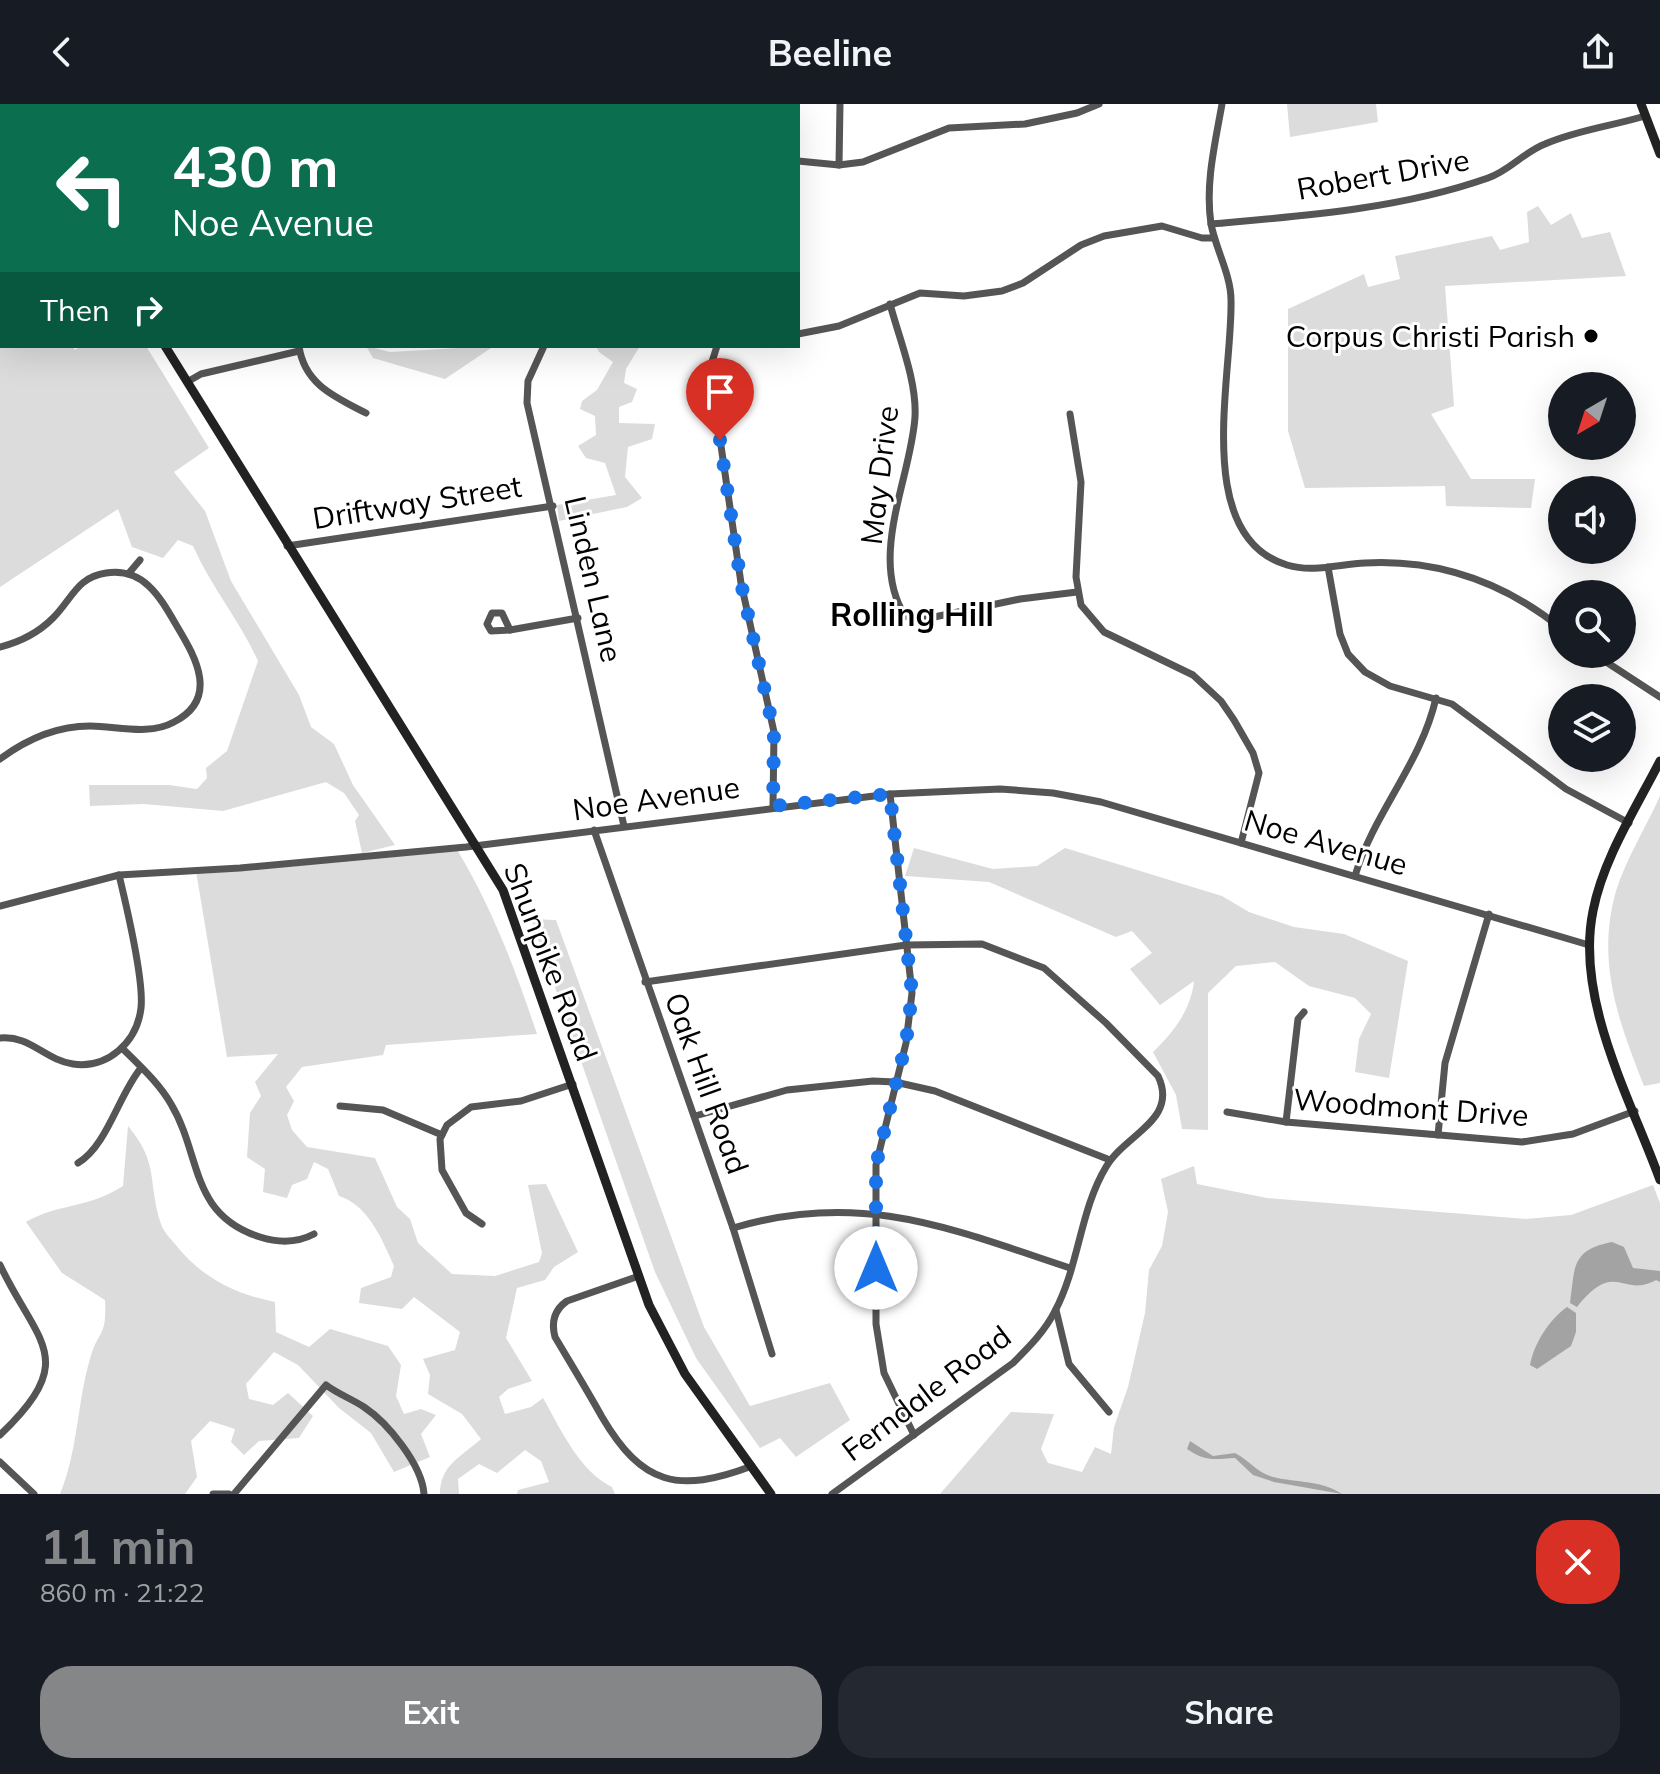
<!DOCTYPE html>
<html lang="en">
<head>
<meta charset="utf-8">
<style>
  :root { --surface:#171b24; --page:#242831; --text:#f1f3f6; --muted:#9ea1a6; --accent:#858687 }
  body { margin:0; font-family:Mulish,sans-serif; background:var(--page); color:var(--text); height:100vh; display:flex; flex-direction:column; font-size:30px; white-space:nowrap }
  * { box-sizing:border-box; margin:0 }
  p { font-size:26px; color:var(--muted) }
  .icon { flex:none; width:44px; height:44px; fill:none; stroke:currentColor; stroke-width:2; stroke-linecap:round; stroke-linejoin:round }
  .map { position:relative; height:1390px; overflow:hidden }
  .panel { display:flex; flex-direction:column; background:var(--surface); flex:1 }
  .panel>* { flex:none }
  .banner { position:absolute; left:0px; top:0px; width:800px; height:244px; box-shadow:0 8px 32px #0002; background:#0b6e4f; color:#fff; overflow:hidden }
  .needle { width:52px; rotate:219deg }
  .controls { position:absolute; left:1548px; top:268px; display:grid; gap:16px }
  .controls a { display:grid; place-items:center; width:88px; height:88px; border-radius:50%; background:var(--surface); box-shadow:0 8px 32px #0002; font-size:40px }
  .pin { position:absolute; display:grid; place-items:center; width:68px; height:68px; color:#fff; margin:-82px -34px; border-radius:50% 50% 50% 0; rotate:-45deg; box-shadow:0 0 8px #0007 }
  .pin .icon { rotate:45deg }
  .me { position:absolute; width:88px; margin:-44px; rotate:0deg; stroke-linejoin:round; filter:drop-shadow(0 0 6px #0008) }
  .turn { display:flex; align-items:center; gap:28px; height:168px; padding:0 40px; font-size:36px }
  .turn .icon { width:104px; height:104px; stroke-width:2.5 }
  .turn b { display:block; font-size:56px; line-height:68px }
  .then { display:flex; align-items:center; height:76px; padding:0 40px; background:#0003; gap:16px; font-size:30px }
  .round { display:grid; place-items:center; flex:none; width:84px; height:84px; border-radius:32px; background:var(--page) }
  .overview { display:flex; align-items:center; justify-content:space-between; height:136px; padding:0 40px }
  h1 { font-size:48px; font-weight:700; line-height:60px; color:var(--accent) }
  .primary-button { display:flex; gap:16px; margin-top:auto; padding:16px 40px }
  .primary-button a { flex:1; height:92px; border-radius:32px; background:var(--accent); color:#fff; font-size:32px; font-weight:700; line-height:92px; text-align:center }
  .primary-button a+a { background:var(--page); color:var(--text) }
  header { display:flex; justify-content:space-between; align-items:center; height:104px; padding:0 40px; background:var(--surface); font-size:36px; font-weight:700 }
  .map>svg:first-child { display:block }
  .green { fill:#dcdcdc }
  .water { fill:#a3a3a3 }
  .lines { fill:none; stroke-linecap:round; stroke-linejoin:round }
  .street { stroke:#555; stroke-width:7 }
  .secondary { stroke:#222; stroke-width:9 }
  .route { stroke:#1a73e8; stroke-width:14; stroke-dasharray:0 25.2 }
  .poi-dot { fill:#000; stroke:#fff; stroke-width:3 }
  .labels { text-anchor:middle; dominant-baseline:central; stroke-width:6; stroke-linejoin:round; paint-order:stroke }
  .street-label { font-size:30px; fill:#000; stroke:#fff }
  .poi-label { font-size:30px; fill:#000; stroke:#fff; text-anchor:end }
  .neighbourhood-label { font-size:32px; font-weight:bold; fill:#000; stroke:#fff }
</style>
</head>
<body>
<header><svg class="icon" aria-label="back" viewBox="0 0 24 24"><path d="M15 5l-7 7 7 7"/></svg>Beeline<svg class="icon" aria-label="share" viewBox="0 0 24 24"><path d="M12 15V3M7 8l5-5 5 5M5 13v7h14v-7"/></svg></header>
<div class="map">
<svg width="1660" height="1390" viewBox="0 0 1660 1390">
  <rect width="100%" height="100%" fill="#fff"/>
  <!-- green -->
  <g class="green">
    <path d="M0,0H342L2,2L0,67Z"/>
    <path d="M1287,0H1376L1378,18L1290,33Z"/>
    <path d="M1538,102L1551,121L1571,109L1582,134L1610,128L1626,172L1445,182L1454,302L1431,310L1471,375H1535L1531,404L1446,402L1445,382L1305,384L1288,327V205L1364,170L1368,183L1400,175L1395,152L1492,132L1500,146L1529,138L1527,108Z"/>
    <path d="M0,149L2,242H72L75,246L81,242H146L209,344L174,368L205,407L231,477L299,591L311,623L334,640L353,681L395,741L362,749L355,717L359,711L344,689L326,678L223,707L144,700L90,702L89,681H169L197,685L207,674L206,664L227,647L258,557C240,517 211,483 193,442L178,436L163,454L132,443L118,405L0,483Z"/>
    <path d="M366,242L390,248L494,242L445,275L373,254Z"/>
    <path d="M596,242H640L626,265L624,279L637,285L632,298L619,303V319L655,320L652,335L628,343L625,373L642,394L627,403L559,417L557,401L616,391L605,359L586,354L578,342L596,331L595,312L580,305L582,297L597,286L613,258L599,248Z"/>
    <path d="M1660,692V979L1644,982C1618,916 1596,858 1616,787C1626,755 1646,723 1660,692Z"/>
    <path d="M456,744C492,803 515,865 537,930L386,941L383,951L302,963L286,983L294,997L287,1011L292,1026L307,1043L375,1054L397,1103L410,1115L418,1139L452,1170L495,1172L539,1158L542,1149L528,1081L546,1080L578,1148L554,1163L545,1176L517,1184L506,1234L532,1277L508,1285L499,1293L505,1310L531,1303L543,1294C560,1324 580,1368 612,1383L615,1390H517L518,1386L549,1378L541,1357L525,1346L497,1369L479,1360L458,1375L459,1390H440C440,1361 461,1353 481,1335L462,1310L428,1290L430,1271L423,1255L455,1246L460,1228L414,1193L402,1205L359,1199L361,1184L391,1173L394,1162C382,1135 368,1101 339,1092L328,1065L314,1058L307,1075L292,1081L287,1094L263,1088L265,1065L247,1053L250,1009L261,992L255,978L278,950L227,953L196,767Z"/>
    <path d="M914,744L993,765L1037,762L1065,744L1222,792L1249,808L1294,823L1344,830L1408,857L1389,974L1355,968L1359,935L1371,910L1355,894L1309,882L1275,858L1236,862L1208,889V1026L1182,1025L1176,991L1153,948C1173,929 1191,906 1194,877L1160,901L1130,865L1152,849L1132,827L1116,833L989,778L905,772Z"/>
    <path d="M531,815L556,816L704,1223L750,1302L830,1279L850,1316L796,1353L780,1334L760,1344L696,1254L655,1168Z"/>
    <path d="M128,1022C160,1060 147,1078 161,1120C163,1127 170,1134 175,1140C201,1173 234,1190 275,1198L276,1228L309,1243L330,1225L388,1242L401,1261L396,1292L404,1310L421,1305L436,1311L421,1330L430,1353L394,1368L371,1329L339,1304L298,1261L274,1248L246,1280L249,1295L273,1301L288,1289L313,1312L299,1334L259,1337L244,1351L231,1338L235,1325L210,1317L191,1337L197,1373L185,1390H60C78,1347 77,1299 90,1255C98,1225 107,1235 105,1196L62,1169L26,1118C59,1099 87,1105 123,1082Z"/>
    <path d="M1194,1062L1197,1080L1267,1094L1526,1115L1571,1111L1653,1081L1660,1099V1390H940L1011,1308L1054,1310L1041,1345L1048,1359L1082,1368L1095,1343L1111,1350L1114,1323L1128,1283L1145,1209L1149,1166L1162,1142L1168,1108L1161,1075Z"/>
  </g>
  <!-- water -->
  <g class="water">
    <path d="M1612,1138L1624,1143L1633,1164L1660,1167V1178L1656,1176C1622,1195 1616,1154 1577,1203L1570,1199C1575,1163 1571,1146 1612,1138Z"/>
    <path d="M1567,1203L1576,1209V1228L1571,1242L1537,1265L1530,1261C1534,1239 1549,1216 1567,1203Z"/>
    <path d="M1190,1337L1213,1352L1235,1349C1250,1357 1256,1368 1273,1373C1298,1379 1321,1376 1342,1390L1274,1378L1253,1371L1235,1354C1213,1355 1206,1358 1187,1345Z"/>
  </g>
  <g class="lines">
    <!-- street -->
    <g class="street">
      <path d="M323,0V2"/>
      <path d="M1222,0C1215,40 1205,80 1211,120C1216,146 1231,171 1231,196C1233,270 1191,432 1287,461C1313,469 1340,460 1365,459C1439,455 1505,479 1562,525"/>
      <path d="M551,2V0"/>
      <path d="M798,57L839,61L863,58L949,24L1025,20L1077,9L1099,0"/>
      <path d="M839,61L840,0"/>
      <path d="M1211,120C1303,112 1400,105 1488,74C1509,67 1524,48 1545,40C1577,26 1612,22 1645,12"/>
      <path d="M890,200C899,234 917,277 915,313C911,374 868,453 905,512L920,516L1020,495L1077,488"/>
      <path d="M798,230L839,222L920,189L964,192L1002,187L1023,179L1081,141L1104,132L1162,122L1202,134H1214"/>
      <path d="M299,242C304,280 335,293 366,309"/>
      <path d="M544,242L528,277L527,299L624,722"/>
      <path d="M717,242L711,261L712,280L741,479L774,628L773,702"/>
      <path d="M187,278L201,270L299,247"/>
      <path d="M1070,310L1081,378L1076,473L1081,501L1104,528L1193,571L1221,597L1234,616L1253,649L1259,669L1241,739"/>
      <path d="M287,442L553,402"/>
      <path d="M1328,463L1340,530L1348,550L1365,568L1390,582L1452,600L1566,685L1629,719"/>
      <path d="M129,469L140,456"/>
      <path d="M492,509H502L510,526L491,527L487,520Z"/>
      <path d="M510,526L578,514"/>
      <path d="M0,543C20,538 38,529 53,514C72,495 77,473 106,469C145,463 161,495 178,524C196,554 219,595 174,618C149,632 117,622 90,622C56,622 27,635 0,655"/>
      <path d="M1594,550L1660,593"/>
      <path d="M890,690L912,889L906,939L876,1061V1220L884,1269L914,1331"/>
      <path d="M594,726L733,1124L772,1250"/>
      <path d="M1355,772C1374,708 1421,660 1436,594"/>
      <path d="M0,802L119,771L240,764L466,743L890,690L1000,685L1053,689L1101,698L1589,841"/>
      <path d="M645,878L906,841L982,840L1044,864L1106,919L1158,972C1179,1016 1125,1030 1106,1063C1080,1106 1079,1162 1055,1207C1045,1227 1029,1243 1013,1259L832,1390"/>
      <path d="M0,934C30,931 45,956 73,960C108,965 137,938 141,904C144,877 126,800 119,771"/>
      <path d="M122,944C140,962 159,979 171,1000C202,1052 189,1110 260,1133C279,1139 297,1139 314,1130"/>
      <path d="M340,1002L383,1006L442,1031"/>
      <path d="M1227,1008L1286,1018L1522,1038L1573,1030L1635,1007"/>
      <path d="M695,1012L787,986L873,977L895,978L935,987L1110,1056"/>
      <path d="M1286,1018L1298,915L1304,908"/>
      <path d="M1438,1031L1445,959L1489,810"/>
      <path d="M78,1059C107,1042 119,990 141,964"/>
      <path d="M482,1120L466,1109L442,1066L440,1035L447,1021L471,1003L521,997L573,980"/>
      <path d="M733,1124C861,1086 949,1124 1070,1164"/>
      <path d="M0,1161C38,1241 80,1254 0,1331"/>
      <path d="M639,1172L567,1197C554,1206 551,1218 555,1233C571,1260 587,1286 602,1313C642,1381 678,1390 752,1362"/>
      <path d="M1056,1206L1069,1260L1109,1308"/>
      <path d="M0,1358L34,1390"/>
      <path d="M213,1390H229"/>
      <path d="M234,1390L326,1281C338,1290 352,1295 364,1303C388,1319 422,1361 424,1390"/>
    </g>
    <!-- secondary -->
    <g class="secondary">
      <path d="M15,0L16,2"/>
      <path d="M1641,0L1660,50"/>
      <path d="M165,242L503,786L649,1201L685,1270L771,1390"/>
      <path d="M1660,657C1636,704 1603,755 1593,807C1575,895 1630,994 1660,1076"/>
    </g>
  </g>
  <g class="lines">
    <!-- route -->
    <path class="route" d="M720,336L741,479L774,628L773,702L890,690L912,889L906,939L876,1061V1164"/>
  </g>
  <!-- markers -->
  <circle class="poi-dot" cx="1591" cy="232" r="8"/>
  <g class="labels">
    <!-- street labels -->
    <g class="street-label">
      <text transform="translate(1383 70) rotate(-10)">Robert Drive</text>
      <text transform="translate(879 371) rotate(-83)">May Drive</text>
      <text transform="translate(417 398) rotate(-9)">Driftway Street</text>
      <text transform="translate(594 475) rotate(77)">Linden Lane</text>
      <text transform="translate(656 694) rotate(-8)">Noe Avenue</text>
      <text transform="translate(1326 738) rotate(16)">Noe Avenue</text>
      <text transform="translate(551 858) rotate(69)">Shunpike Road</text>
      <text transform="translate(707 979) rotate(70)">Oak Hill Road</text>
      <text transform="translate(1411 1003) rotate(4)">Woodmont Drive</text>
      <text transform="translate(926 1289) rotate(-37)">Ferndale Road</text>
    </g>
    <!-- poi labels -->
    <g class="poi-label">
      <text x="1575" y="232">Corpus Christi Parish</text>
    </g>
    <!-- neighbourhood labels -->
    <g class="neighbourhood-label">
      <text x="912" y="510">Rolling Hill</text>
    </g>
  </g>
</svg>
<div class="controls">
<a><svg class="needle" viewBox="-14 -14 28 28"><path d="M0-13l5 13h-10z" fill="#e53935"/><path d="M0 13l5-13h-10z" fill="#9ea1a6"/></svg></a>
<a><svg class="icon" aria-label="sound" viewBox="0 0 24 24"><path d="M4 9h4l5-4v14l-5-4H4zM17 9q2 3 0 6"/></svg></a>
<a><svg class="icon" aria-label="search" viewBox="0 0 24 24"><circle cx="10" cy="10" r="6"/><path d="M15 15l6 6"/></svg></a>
<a><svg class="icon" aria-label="layers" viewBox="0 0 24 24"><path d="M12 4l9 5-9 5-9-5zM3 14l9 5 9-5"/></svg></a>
</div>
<div class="pin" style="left:720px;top:336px;background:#d93025"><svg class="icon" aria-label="arrive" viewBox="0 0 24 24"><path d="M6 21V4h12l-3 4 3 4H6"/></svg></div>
<svg class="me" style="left:876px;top:1164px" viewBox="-20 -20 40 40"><circle r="19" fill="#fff"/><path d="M0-13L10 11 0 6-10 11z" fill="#1a73e8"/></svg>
<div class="banner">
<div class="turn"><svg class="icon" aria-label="left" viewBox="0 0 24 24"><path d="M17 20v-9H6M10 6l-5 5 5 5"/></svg><div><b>430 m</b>Noe Avenue</div></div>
<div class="then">Then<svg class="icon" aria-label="right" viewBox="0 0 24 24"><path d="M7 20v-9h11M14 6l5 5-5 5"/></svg></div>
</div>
</div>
<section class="panel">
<div class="overview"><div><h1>11 min</h1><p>860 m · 21:22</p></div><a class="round" style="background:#d93025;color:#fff"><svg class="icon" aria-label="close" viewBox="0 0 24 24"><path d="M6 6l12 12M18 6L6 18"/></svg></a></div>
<div class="primary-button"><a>Exit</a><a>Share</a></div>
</section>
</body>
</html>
